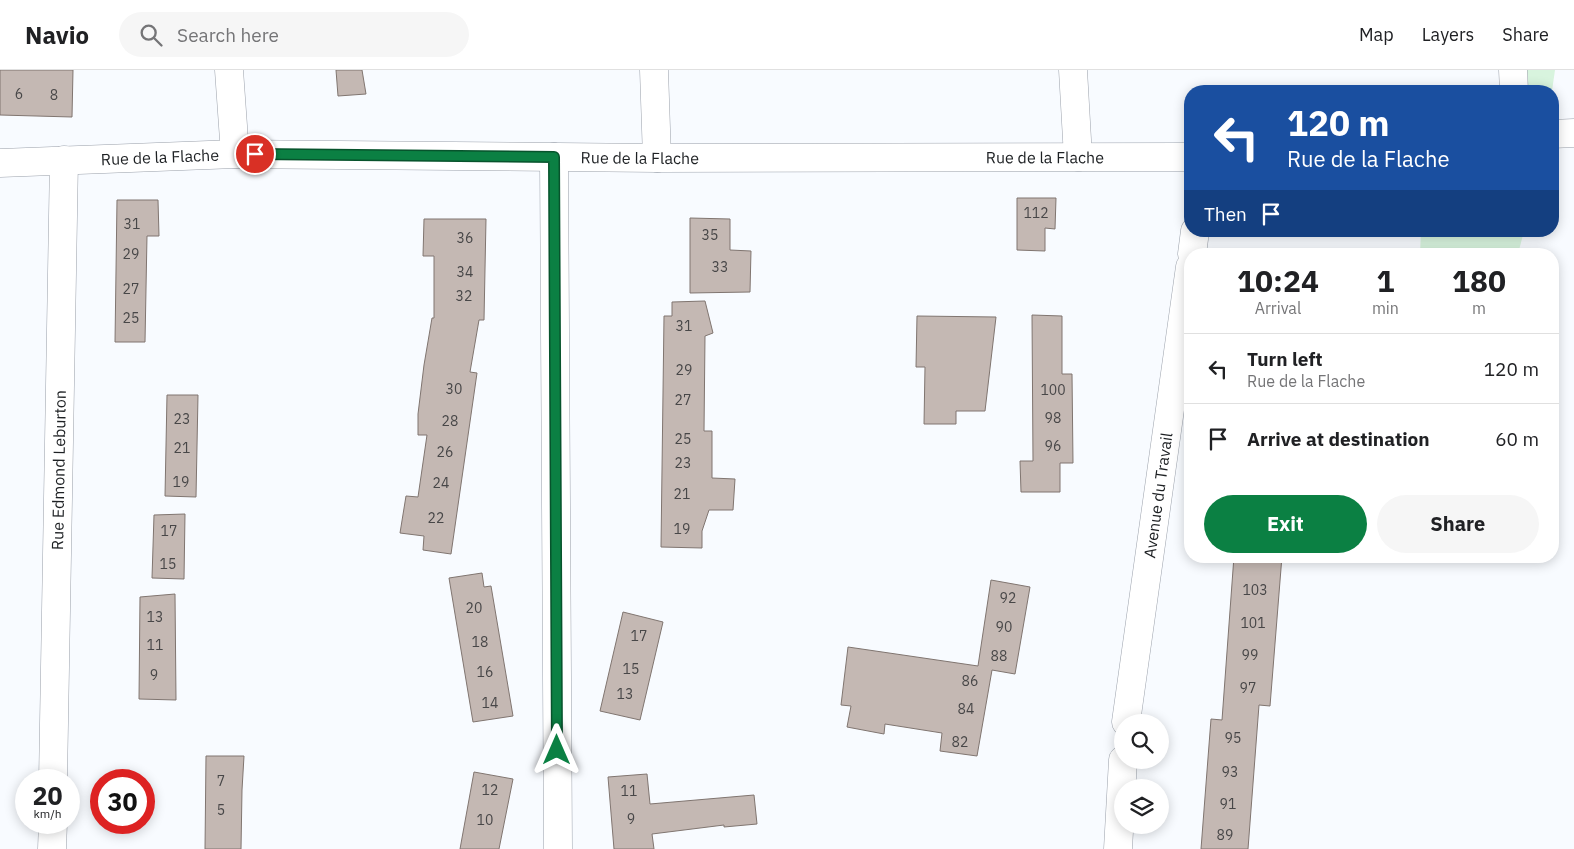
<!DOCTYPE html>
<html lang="en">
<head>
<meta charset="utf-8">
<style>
  :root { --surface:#fff; --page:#f6f6f6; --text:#202124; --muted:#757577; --line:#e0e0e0; --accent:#0b8043 }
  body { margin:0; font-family:"IBM Plex Sans",sans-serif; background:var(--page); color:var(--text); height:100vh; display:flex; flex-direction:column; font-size:19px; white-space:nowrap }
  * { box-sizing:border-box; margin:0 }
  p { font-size:16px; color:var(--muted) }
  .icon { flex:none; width:28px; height:28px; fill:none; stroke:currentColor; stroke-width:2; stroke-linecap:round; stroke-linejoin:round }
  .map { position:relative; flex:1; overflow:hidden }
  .panel { position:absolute; left:1184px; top:178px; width:375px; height:315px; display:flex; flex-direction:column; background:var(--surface); border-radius:20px; box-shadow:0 2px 12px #0003 }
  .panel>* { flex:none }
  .hud { position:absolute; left:1184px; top:15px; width:375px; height:152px; border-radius:20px; box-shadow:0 2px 12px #0003; background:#1a4fa0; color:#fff; overflow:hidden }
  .tools { position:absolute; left:1114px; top:644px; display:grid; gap:10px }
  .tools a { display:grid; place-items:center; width:55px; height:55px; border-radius:50%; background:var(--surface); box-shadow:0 2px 12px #0003; font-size:25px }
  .speed { position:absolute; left:15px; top:699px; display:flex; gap:10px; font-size:25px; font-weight:700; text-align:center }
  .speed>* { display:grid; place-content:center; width:65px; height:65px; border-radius:50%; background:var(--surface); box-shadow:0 2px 12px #0003; line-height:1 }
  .speed small { font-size:12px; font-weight:400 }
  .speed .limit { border:8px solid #d22; background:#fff; color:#111 }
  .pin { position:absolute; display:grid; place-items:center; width:42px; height:42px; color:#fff; margin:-21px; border:2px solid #fff; border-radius:50%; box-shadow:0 1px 5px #0007 }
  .me { position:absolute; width:55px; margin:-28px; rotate:0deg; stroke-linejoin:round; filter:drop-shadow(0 0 4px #0008) }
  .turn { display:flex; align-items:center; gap:18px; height:105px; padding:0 20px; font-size:22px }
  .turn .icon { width:65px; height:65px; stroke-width:2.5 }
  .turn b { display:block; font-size:35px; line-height:42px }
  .then { display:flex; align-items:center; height:48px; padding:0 20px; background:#0003; gap:10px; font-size:19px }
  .eta { display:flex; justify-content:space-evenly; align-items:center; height:85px; text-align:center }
  .eta b { font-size:30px; font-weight:700; line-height:35px }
  .cta { display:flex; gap:10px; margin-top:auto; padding:10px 20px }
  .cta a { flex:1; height:58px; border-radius:30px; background:var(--accent); color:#fff; font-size:20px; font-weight:700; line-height:58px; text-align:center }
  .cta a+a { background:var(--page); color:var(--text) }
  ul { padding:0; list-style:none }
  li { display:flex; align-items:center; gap:15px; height:70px; padding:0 20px; border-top:1px solid var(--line) }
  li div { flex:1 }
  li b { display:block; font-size:19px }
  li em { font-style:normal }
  header { display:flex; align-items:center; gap:30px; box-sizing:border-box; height:70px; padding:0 25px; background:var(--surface); border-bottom:1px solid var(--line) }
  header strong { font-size:24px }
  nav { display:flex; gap:28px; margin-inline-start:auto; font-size:18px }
  .search { width:350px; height:45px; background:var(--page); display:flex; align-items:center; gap:12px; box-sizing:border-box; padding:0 18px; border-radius:28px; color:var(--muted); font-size:19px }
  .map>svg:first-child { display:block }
  .green { fill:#d8f4de }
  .building { fill:#c4b8b3; stroke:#807570 }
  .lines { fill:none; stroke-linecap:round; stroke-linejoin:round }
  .minor-casing { stroke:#9ba1ab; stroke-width:29 }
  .minor { stroke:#fff; stroke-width:28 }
  .route-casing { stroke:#07532c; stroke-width:12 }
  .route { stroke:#0b8043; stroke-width:9 }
  .labels { text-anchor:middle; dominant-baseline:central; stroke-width:4; stroke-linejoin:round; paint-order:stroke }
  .number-label { font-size:14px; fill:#484748 }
  .street-label { font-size:16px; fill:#1e2124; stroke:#f8fbff }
</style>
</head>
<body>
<header>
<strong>Navio</strong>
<div class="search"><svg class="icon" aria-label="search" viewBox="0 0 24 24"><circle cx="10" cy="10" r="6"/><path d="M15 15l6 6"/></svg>Search here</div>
<nav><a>Map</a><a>Layers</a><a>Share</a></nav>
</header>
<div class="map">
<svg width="1574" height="779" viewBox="0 0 1574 779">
  <rect width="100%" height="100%" fill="#f8fbff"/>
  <!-- green -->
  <g class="green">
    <path d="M1524,0H1555L1552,21H1525Z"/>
    <path d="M1421,161H1524L1518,184H1420Z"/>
  </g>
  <!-- building -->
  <g class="building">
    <path d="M0,0H73L72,47L0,45Z"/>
    <path d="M336,0H362L366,24L338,26Z"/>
    <path d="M1017,128H1056L1055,159L1045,158V181L1017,180Z"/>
    <path d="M117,130H158L159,166H147L145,272H115Z"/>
    <path d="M690,148L730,149V180L751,181L750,222L690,223Z"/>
    <path d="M424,149H486L484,250H479L470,302L477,303L451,484L423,480L424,466L400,463L406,426L418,427L427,365H418V344L424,295L432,248H434V186H423Z"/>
    <path d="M705,231L713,263L705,266L704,361H712V408L735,409L733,440H709L702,461V478L661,477L664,246H672V232Z"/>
    <path d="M1032,245L1062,246V304H1072L1073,393H1060V422H1021L1020,391H1033Z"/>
    <path d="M917,246L996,247L985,341H956V354H924L925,297H916Z"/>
    <path d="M167,325H198L196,427L165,426Z"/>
    <path d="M185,444L184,509L152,508L154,445Z"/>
    <path d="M1234,486H1282L1270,636L1259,635L1248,779H1201L1211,649L1222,650Z"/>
    <path d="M482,503L484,517L491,516L513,646L473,652L449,508Z"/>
    <path d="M991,510L1030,517L1015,604L992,600L977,686L940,681L942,663L885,654L884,664L847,657L851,636L841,635L848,577L978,596Z"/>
    <path d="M175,524L176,630L139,629L140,527Z"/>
    <path d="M623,542L663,552L640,650L600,641Z"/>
    <path d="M206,686H244L242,720L241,779H205Z"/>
    <path d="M474,702L513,709L499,779H460Z"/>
    <path d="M647,704L650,734L754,725L757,754L724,757V755L652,764L654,779H614L608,707Z"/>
  </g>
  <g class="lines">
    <!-- minor casing -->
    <g class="minor-casing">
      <g id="minor">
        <path d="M229,0L235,84"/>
        <path d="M654,0L657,88"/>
        <path d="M1073,0L1078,87"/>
        <path d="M1513,0L1514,21"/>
        <path d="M1552,64L1574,63"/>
        <path d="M554,87L558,779"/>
        <path id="s1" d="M0,93L235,84L657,88L1190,87"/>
        <path d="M1192,184L1195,161"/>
        <path id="s2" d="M1126,652L1190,197"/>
        <path id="s3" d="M53,710L64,90"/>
        <path d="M52,779L53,752"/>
        <path d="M1118,779L1123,690"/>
      </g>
    </g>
    <!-- minor -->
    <use href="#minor" class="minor"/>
  </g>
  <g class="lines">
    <!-- route casing -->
    <g class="route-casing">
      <path id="route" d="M255,84L554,87L557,680"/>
    </g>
    <!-- route -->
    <use href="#route" class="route"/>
  </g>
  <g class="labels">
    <!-- number labels -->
    <g class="number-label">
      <text x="19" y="24">6</text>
      <text x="54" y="25">8</text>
      <text x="1036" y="143">112</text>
      <text x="132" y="154">31</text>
      <text x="710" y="165">35</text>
      <text x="465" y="168">36</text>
      <text x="131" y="184">29</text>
      <text x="720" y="197">33</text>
      <text x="465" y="202">34</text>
      <text x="131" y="219">27</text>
      <text x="464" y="226">32</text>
      <text x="131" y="248">25</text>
      <text x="684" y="256">31</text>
      <text x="684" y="300">29</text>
      <text x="454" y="319">30</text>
      <text x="1053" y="320">100</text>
      <text x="683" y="330">27</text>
      <text x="1053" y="348">98</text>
      <text x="182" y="349">23</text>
      <text x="450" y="351">28</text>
      <text x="683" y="369">25</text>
      <text x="1053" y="376">96</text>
      <text x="182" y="378">21</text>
      <text x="445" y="382">26</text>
      <text x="683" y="393">23</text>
      <text x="181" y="412">19</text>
      <text x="441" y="413">24</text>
      <text x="682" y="424">21</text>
      <text x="436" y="448">22</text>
      <text x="682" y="459">19</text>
      <text x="169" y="461">17</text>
      <text x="168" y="494">15</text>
      <text x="1255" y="520">103</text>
      <text x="1008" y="528">92</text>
      <text x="474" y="538">20</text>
      <text x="155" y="547">13</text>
      <text x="1253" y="553">101</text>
      <text x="1004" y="557">90</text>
      <text x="639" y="566">17</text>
      <text x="480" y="572">18</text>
      <text x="155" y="575">11</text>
      <text x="1250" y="585">99</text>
      <text x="999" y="586">88</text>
      <text x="631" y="599">15</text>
      <text x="485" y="602">16</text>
      <text x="154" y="605">9</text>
      <text x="970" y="611">86</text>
      <text x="1248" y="618">97</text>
      <text x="625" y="624">13</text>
      <text x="490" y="633">14</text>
      <text x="966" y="639">84</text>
      <text x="1233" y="668">95</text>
      <text x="960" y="672">82</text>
      <text x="1230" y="702">93</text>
      <text x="221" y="711">7</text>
      <text x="490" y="720">12</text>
      <text x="629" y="721">11</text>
      <text x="1228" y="734">91</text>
      <text x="221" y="740">5</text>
      <text x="631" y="749">9</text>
      <text x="485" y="750">10</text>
      <text x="1225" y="765">89</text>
    </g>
    <!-- street labels -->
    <g class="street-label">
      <text stroke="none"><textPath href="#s1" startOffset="160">Rue de la Flache</textPath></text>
      <text stroke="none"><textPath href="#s1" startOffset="640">Rue de la Flache</textPath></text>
      <text stroke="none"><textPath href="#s1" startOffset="1045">Rue de la Flache</textPath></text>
      <text stroke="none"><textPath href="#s3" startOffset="310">Rue Edmond Leburton</textPath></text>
      <text stroke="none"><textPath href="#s2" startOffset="229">Avenue du Travail</textPath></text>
    </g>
  </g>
</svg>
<div class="tools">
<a><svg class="icon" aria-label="search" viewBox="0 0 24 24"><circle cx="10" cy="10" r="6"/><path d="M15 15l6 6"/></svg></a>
<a><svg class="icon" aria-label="layers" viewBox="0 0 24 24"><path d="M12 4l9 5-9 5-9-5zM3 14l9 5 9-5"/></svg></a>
</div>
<div class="speed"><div>20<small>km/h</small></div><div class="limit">30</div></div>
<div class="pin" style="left:255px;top:84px;background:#d93025"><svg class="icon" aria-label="arrive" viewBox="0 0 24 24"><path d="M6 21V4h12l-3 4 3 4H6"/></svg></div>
<svg class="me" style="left:557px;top:680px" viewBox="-20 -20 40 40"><path d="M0-17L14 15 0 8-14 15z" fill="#0b8043" stroke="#fff" stroke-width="4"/></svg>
<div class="hud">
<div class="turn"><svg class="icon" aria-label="left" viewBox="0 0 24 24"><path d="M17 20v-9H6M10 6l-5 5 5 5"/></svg><div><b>120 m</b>Rue de la Flache</div></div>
<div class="then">Then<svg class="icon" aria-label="arrive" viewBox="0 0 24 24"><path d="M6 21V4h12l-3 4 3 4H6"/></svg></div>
</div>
<section class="panel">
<div class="eta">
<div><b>10:24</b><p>Arrival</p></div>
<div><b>1</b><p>min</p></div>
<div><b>180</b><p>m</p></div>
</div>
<ul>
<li><svg class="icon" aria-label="left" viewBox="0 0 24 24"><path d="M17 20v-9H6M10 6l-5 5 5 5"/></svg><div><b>Turn left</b><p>Rue de la Flache</p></div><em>120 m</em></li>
<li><svg class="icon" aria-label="arrive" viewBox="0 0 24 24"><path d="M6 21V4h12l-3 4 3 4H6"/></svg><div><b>Arrive at destination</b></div><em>60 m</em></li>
</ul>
<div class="cta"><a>Exit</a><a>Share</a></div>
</section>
</div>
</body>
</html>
